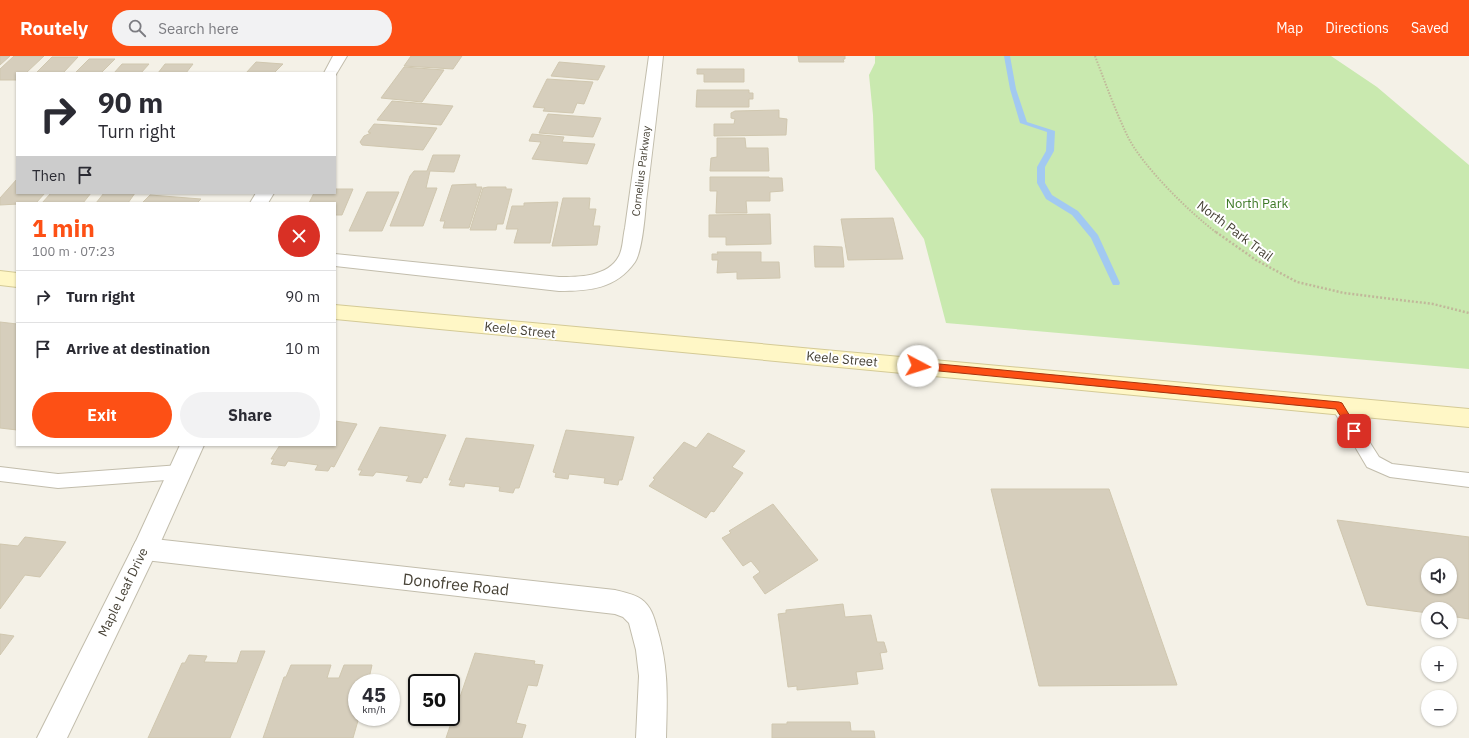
<!DOCTYPE html>
<html lang="en">
<head>
<meta charset="utf-8">
<style>
  :root { --surface:#fff; --page:#f2f2f3; --text:#2b2b33; --muted:#7c7c81; --line:#e1e1e2; --accent:#fd5015 }
  body { margin:0; font-family:"IBM Plex Sans",sans-serif; background:var(--page); color:var(--text); height:100vh; display:flex; flex-direction:column; font-size:15px; white-space:nowrap }
  * { box-sizing:border-box; margin:0 }
  p { font-size:13px; color:var(--muted) }
  .icon { flex:none; width:22px; height:22px; fill:none; stroke:currentColor; stroke-width:2; stroke-linecap:round; stroke-linejoin:round }
  .map { position:relative; flex:1; overflow:hidden }
  .drawer { position:absolute; left:16px; top:146px; width:320px; height:244px; display:flex; flex-direction:column; background:var(--surface); border-radius:0px; box-shadow:0 1px 3px #0004 }
  .drawer>* { flex:none }
  .hud { position:absolute; left:16px; top:16px; width:320px; height:122px; border-radius:0px; box-shadow:0 1px 3px #0004; background:#fff; color:var(--text); overflow:hidden }
  .controls { position:absolute; left:1421px; top:502px; display:grid; gap:8px }
  .controls a { display:grid; place-items:center; width:36px; height:36px; border-radius:50%; background:var(--surface); box-shadow:0 1px 3px #0004; font-size:20px }
  .speed { position:absolute; left:348px; top:618px; display:flex; gap:8px; font-size:20px; font-weight:700; text-align:center }
  .speed>* { display:grid; place-content:center; width:52px; height:52px; border-radius:50%; background:var(--surface); box-shadow:0 1px 3px #0004; line-height:1 }
  .speed small { font-size:10px; font-weight:400 }
  .speed .limit { border:2px solid #111; border-radius:6px; background:#fff; color:#111 }
  .pin { position:absolute; display:grid; place-items:center; width:34px; height:34px; color:#fff; margin:-17px; border-radius:8px; box-shadow:0 2px 6px #0006 }
  .me { position:absolute; width:44px; margin:-22px; rotate:95deg; stroke-linejoin:round; filter:drop-shadow(0 0 3px #0008) }
  .turn { display:flex; align-items:center; gap:14px; height:84px; padding:0 16px; font-size:18px }
  .turn .icon { width:52px; height:52px; stroke-width:2.5 }
  .turn b { display:block; font-size:28px; line-height:34px }
  .then { display:flex; align-items:center; height:38px; padding:0 16px; background:#0003; gap:8px; font-size:15px }
  .round { display:grid; place-items:center; flex:none; width:42px; height:42px; border-radius:21px; background:var(--page) }
  .head { display:flex; align-items:center; justify-content:space-between; height:68px; padding:0 16px }
  h1 { font-size:24px; font-weight:700; line-height:30px; color:var(--accent) }
  .cta { display:flex; gap:8px; margin-top:auto; padding:8px 16px }
  .cta a { flex:1; height:46px; border-radius:24px; background:var(--accent); color:#fff; font-size:16px; font-weight:700; line-height:46px; text-align:center }
  .cta a+a { background:var(--page); color:var(--text) }
  ul { padding:0; list-style:none }
  li { display:flex; align-items:center; gap:12px; height:52px; padding:0 16px; border-top:1px solid var(--line) }
  li div { flex:1 }
  li b { display:block; font-size:15px }
  li em { font-style:normal }
  header { display:flex; align-items:center; gap:24px; box-sizing:border-box; height:56px; padding:0 20px; background:var(--accent); color:#fff }
  header strong { font-size:19px }
  nav { display:flex; gap:22px; margin-inline-start:auto; font-size:14px }
  .search { width:280px; height:36px; background:var(--page); display:flex; align-items:center; gap:10px; box-sizing:border-box; padding:0 14px; border-radius:22px; color:var(--muted); font-size:15px }
  .map>svg:first-child { display:block }
  .green { fill:#c9e9af }
  .lines { fill:none; stroke-linecap:round; stroke-linejoin:round }
  .stream { fill:#a2c9f1; fill-rule:evenodd }
  .building { fill:#d6cebc; stroke:#d0c7af; fill-rule:evenodd }
  .service-casing { stroke:#c2bdac; stroke-width:2 }
  .minor-casing { stroke:#c2bdac; stroke-width:2 }
  .tertiary-casing { stroke:#c2bdac; stroke-width:2 }
  .secondary-casing { stroke:#d4ca96; stroke-width:2 }
  .path-far1 { stroke:#c1b89a; stroke-width:2; stroke-dasharray:1.5 1.5; stroke-linecap:butt }
  .path { stroke:#c1b89a; stroke-width:2.5; stroke-dasharray:2 2; stroke-linecap:butt }
  .service { fill:#fff; fill-rule:evenodd }
  .minor { fill:#fff; fill-rule:evenodd }
  .tertiary { fill:#fff; fill-rule:evenodd }
  .secondary { fill:#fff7c6; fill-rule:evenodd }
  .route { fill:#fd5015; stroke:#a4340e }
  .labels { text-anchor:middle; dominant-baseline:central; stroke-width:4; stroke-linejoin:round; paint-order:stroke }
  .far-street-label { font-size:11px; fill:#474236; stroke:#fff }
  .park-label { font-size:13px; fill:#3e7a28; stroke:#fff }
  .street-label { font-size:13px; fill:#474236; stroke:#fff }
  .near-street-label { font-size:16px; fill:#474236; stroke:#fff }
</style>
</head>
<body>
<header>
<strong>Routely</strong>
<div class="search"><svg class="icon" aria-label="search" viewBox="0 0 24 24"><circle cx="10" cy="10" r="6"/><path d="M15 15l6 6"/></svg>Search here</div>
<nav><a>Map</a><a>Directions</a><a>Saved</a></nav>
</header>
<div class="map">
<svg width="1469" height="682" viewBox="0 0 1469 682">
  <rect width="100%" height="100%" fill="#f4f1e7"/>
  <!-- green -->
  <path class="green" d="M875,0H1331L1377,31L1469,109V313L946,267L924,183L875,113L873,59L869,19L875,7Z"/>
  <g class="lines">
    <!-- stream -->
    <path class="stream" d="M1004,0H1010L1016,33L1027,66L1055,75L1054,95L1045,111V127L1052,139L1078,155L1098,179L1120,227L1119,229H1113L1112,227L1091,182L1072,159L1046,143L1037,127V111L1046,95L1047,76L1020,67L1010,33Z"/>
  </g>
  <!-- building -->
  <g class="building">
    <path d="M0,0H10L0,9Z"/>
    <path d="M14,0H44L26,17H17V24H0V13Z"/>
    <path d="M411,0H462L453,13L404,10Z"/>
    <path d="M798,0H845V3H843L844,6H799Z"/>
    <path d="M52,1H78L63,17H36Z"/>
    <path d="M89,3H115L101,17H75Z"/>
    <path d="M256,6L283,8L274,17H246Z"/>
    <path d="M559,6L605,10L598,24L551,20Z"/>
    <path d="M122,8H149L141,17H114Z"/>
    <path d="M165,8H193L186,17H158Z"/>
    <path d="M404,11L444,14L422,46L381,42Z"/>
    <path d="M697,13H744V26H704V18H697Z"/>
    <path d="M547,23L593,26L584,48L577,47L573,57L543,55L545,52L533,51Z"/>
    <path d="M697,34H749V37H753V43H749V51H696Z"/>
    <path d="M392,45L453,50L441,69L377,64Z"/>
    <path d="M779,54V62L787,63L786,79L714,80V68H734L735,63L731,62V57L735,55Z"/>
    <path d="M548,58L601,62L593,81L539,77Z"/>
    <path d="M374,68L437,72L423,94L362,89L360,86L364,80L371,77L368,76Z"/>
    <path d="M532,78L564,81L562,86L595,88L587,108L532,103L541,86L529,85Z"/>
    <path d="M717,82H745L746,92H768L769,115H710L711,102L717,101Z"/>
    <path d="M433,99H460L454,116L430,115L426,132H437L423,170H390L410,120L414,115H427Z"/>
    <path d="M710,121H769V122H782L783,135L770,136V145H746L747,157H716L717,135H710Z"/>
    <path d="M17,123V137H45L36,147L0,149V142Z"/>
    <path d="M476,128V131H482L469,172H443L445,165H440L452,129Z"/>
    <path d="M488,131H506V133H512L503,168H497L496,174H470L483,132Z"/>
    <path d="M335,133H353L342,159H335V147H309L314,137H335Z"/>
    <path d="M367,136H399L382,175H349Z"/>
    <path d="M51,137H91L83,147H42Z"/>
    <path d="M104,137H135L128,147H96Z"/>
    <path d="M150,139L201,143L197,147H142Z"/>
    <path d="M563,142H590L589,153H596L593,170H600L597,189L552,190Z"/>
    <path d="M558,146L550,187H514L518,173H506L512,150H524V147Z"/>
    <path d="M770,158L771,188L726,189V181H709V159Z"/>
    <path d="M893,162L903,203L848,204L841,163Z"/>
    <path d="M814,190L842,191L844,211H815Z"/>
    <path d="M717,196H761V206H779L780,222L737,223V216L717,217L718,204H712V198H718Z"/>
    <path d="M0,266L17,268V374L0,372Z"/>
    <path d="M335,365L357,368L334,411L331,410L328,415L315,414L318,409L288,405L285,410L271,408L274,403H271L280,389H335Z"/>
    <path d="M380,371L446,379L427,422L424,421L421,427L406,425L409,420L376,416L373,420L359,419L362,414H358Z"/>
    <path d="M566,374L634,381L622,424H619L618,429L604,427L605,422L569,418L568,423L555,421L556,417L553,416Z"/>
    <path d="M708,377L745,395L732,411L743,417L714,456L711,455L706,462L649,430L655,423L653,422L684,386L696,392Z"/>
    <path d="M466,382L534,389L519,432H515L513,437L499,435L500,431L465,427L464,431L449,429L452,424H449Z"/>
    <path d="M991,433H1109L1177,629L1039,630Z"/>
    <path d="M773,448L818,504L765,538L753,521L760,516L751,505L743,510L722,482L731,477L729,475Z"/>
    <path d="M1337,464L1469,481V563L1450,560V553H1428V557L1367,549ZM1428,509H1450V531H1428Z"/>
    <path d="M25,481L66,486L40,521L25,519L0,553V488L18,490Z"/>
    <path d="M843,548L845,561L871,559L877,586H884L887,596L880,597L883,613L856,616L858,628L797,634V630L788,631L778,558L786,557V554Z"/>
    <path d="M0,578L14,580L0,599Z"/>
    <path d="M241,595H265L230,682H148L182,607H185L189,599L207,600L204,606L237,607Z"/>
    <path d="M475,597L535,605L534,608L543,609L537,630L528,629L516,667L526,669L522,682H446Z"/>
    <path d="M291,609H331L327,622H339L344,609H372L368,627H357V661H359L353,682H263L284,621H286Z"/>
    <path d="M787,666H850L851,675H874L875,682H772V668H787Z"/>
  </g>
  <g class="lines">
    <!-- service casing -->
    <g class="service-casing">
      <g id="service">
        <path d="M1339,344L1344,346L1379,401L1392,408L1469,417V431L1390,421L1367,411L1331,350L1334,346Z"/>
        <path d="M180,409L186,411L188,416L186,421L180,423L58,432L0,425V411L58,418Z"/>
      </g>
    </g>
    <!-- minor casing -->
    <g class="minor-casing">
      <g id="minor">
        <path d="M333,0H347L335,20V17H324Z"/>
        <path d="M649,0H663C658,49 652,97 646,146C645,160 642,195 635,206C616,233 589,235 559,235L335,210V198L559,221C579,221 608,221 619,200C623,193 623,180 625,172Z"/>
        <path d="M256,137H274L268,147H250Z"/>
        <path d="M145,482L615,534C623,536 634,538 641,543C651,550 654,561 657,572C669,612 667,641 666,682H636L639,620L636,594L629,567L623,561L615,558L145,504L136,501L132,493L136,485Z"/>
      </g>
    </g>
    <!-- tertiary casing -->
    <g class="tertiary-casing">
      <path id="tertiary" d="M180,389H204L154,501L67,682H37L136,485Z"/>
    </g>
    <!-- secondary casing -->
    <g class="secondary-casing">
      <g id="secondary">
        <path d="M0,215L17,217V231L0,229Z"/>
        <path d="M335,249L1469,353V371L335,263Z"/>
      </g>
    </g>
    <!-- path-far1 -->
    <path class="path-far1" d="M1095,0C1105,26 1115,54 1127,79C1141,109 1190,157 1217,177"/>
    <!-- path -->
    <path class="path" d="M1216,176L1256,204L1297,226L1344,237L1433,248L1469,257"/>
    <!-- service -->
    <use href="#service" class="service"/>
    <!-- minor -->
    <use href="#minor" class="minor"/>
    <!-- tertiary -->
    <use href="#tertiary" class="tertiary"/>
    <!-- secondary -->
    <use href="#secondary" class="secondary"/>
  </g>
  <!-- route -->
  <path class="route" d="M918,306L1339,346L1342,347L1359,375L1357,377H1351L1336,353L918,313L914,310Z"/>
  <g class="labels">
    <!-- far-street labels -->
    <g class="far-street-label">
      <text transform="translate(641 115) rotate(-83)">Cornelius Parkway</text>
    </g>
    <!-- park labels -->
    <g class="park-label">
      <text x="1257" y="147">North Park</text>
    </g>
    <!-- street labels -->
    <g class="street-label">
      <text transform="translate(1235 175) rotate(37)">North Park Trail</text>
      <text transform="translate(520 274) rotate(6)">Keele Street</text>
      <text transform="translate(842 303) rotate(5)">Keele Street</text>
      <text transform="translate(123 536) rotate(-64)">Maple Leaf Drive</text>
    </g>
    <!-- near-street labels -->
    <g class="near-street-label">
      <text transform="translate(456 528) rotate(6)">Donofree Road</text>
    </g>
  </g>
</svg>
<div class="controls">
<a><svg class="icon" aria-label="sound" viewBox="0 0 24 24"><path d="M4 9h4l5-4v14l-5-4H4zM17 9q2 3 0 6"/></svg></a>
<a><svg class="icon" aria-label="search" viewBox="0 0 24 24"><circle cx="10" cy="10" r="6"/><path d="M15 15l6 6"/></svg></a>
<a>+</a>
<a>−</a>
</div>
<div class="speed"><div>45<small>km/h</small></div><div class="limit">50</div></div>
<div class="pin" style="left:1354px;top:375px;background:#d93025"><svg class="icon" aria-label="arrive" viewBox="0 0 24 24"><path d="M6 21V4h12l-3 4 3 4H6"/></svg></div>
<svg class="me" style="left:918px;top:310px" viewBox="-20 -20 40 40"><circle r="19" fill="#fff"/><path d="M0-13L10 11 0 6-10 11z" fill="#fd5015"/></svg>
<div class="hud">
<div class="turn"><svg class="icon" aria-label="right" viewBox="0 0 24 24"><path d="M7 20v-9h11M14 6l5 5-5 5"/></svg><div><b>90 m</b>Turn right</div></div>
<div class="then">Then<svg class="icon" aria-label="arrive" viewBox="0 0 24 24"><path d="M6 21V4h12l-3 4 3 4H6"/></svg></div>
</div>
<section class="drawer">
<div class="head"><div><h1>1 min</h1><p>100 m · 07:23</p></div><a class="round" style="background:#d93025;color:#fff"><svg class="icon" aria-label="close" viewBox="0 0 24 24"><path d="M6 6l12 12M18 6L6 18"/></svg></a></div>
<ul>
<li><svg class="icon" aria-label="right" viewBox="0 0 24 24"><path d="M7 20v-9h11M14 6l5 5-5 5"/></svg><div><b>Turn right</b></div><em>90 m</em></li>
<li><svg class="icon" aria-label="arrive" viewBox="0 0 24 24"><path d="M6 21V4h12l-3 4 3 4H6"/></svg><div><b>Arrive at destination</b></div><em>10 m</em></li>
</ul>
<div class="cta"><a>Exit</a><a>Share</a></div>
</section>
</div>
</body>
</html>
